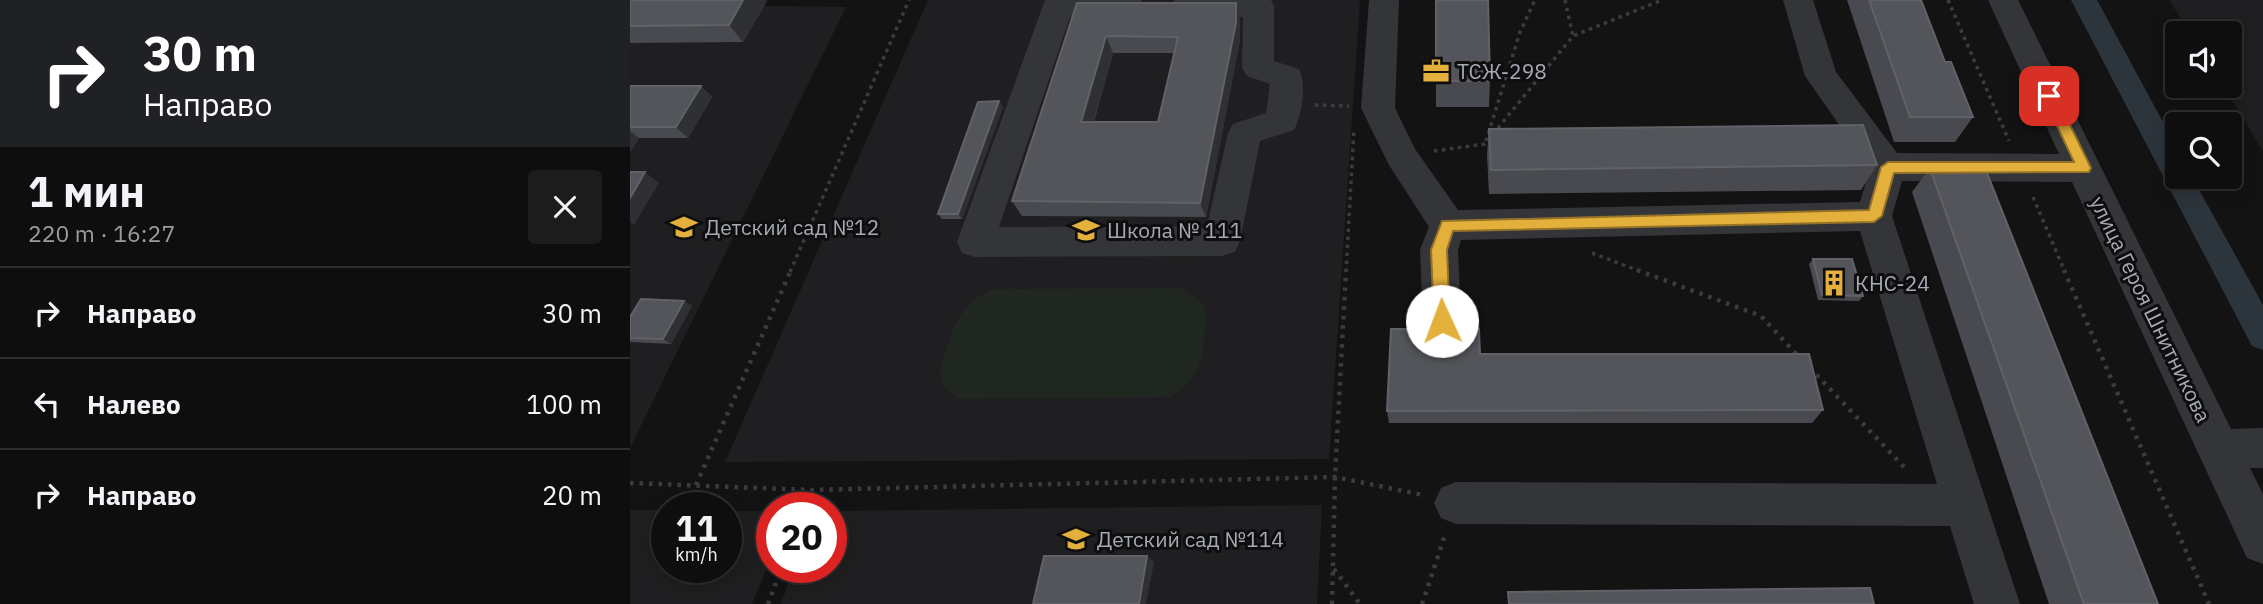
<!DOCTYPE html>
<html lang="ru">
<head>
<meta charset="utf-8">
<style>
  :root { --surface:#0e0e0f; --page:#1c1c1d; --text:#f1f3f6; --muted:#9b9c9e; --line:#2e2e2f }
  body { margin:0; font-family:"IBM Plex Sans",sans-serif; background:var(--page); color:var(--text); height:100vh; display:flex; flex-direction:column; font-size:26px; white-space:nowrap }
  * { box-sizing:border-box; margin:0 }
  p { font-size:23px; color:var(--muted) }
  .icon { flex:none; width:38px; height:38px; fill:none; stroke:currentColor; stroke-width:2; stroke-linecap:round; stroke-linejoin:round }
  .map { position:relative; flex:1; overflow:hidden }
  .sheet { display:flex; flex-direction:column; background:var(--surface); width:630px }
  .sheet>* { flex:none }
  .banner { background:#202124; color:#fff; overflow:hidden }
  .controls { position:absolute; left:1535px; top:21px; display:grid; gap:14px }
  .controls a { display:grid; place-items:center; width:77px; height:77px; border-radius:7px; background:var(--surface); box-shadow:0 4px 18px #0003,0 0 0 2px var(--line); font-size:35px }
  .speed { position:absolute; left:21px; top:492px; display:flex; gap:14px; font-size:35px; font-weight:700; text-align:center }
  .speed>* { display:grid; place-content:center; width:91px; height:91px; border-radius:50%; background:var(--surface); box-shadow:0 4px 18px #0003,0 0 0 2px var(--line); line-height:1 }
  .speed small { font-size:18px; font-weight:400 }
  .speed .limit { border:10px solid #d22; background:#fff; color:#111 }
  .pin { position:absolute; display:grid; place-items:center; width:60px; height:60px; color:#fff; margin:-30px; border-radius:14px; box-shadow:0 4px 10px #0006 }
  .me { position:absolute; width:77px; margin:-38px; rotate:358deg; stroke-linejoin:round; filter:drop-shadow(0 0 5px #0008) }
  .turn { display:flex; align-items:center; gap:24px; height:147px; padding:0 28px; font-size:32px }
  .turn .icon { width:91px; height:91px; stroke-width:2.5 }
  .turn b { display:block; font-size:49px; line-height:60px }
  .round { display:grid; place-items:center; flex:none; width:74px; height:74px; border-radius:7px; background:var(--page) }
  .summary { display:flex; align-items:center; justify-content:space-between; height:119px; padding:0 28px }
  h1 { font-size:42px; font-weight:700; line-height:52px }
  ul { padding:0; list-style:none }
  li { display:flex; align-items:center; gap:21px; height:91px; padding:0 28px; border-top:2px solid var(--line) }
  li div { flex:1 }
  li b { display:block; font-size:26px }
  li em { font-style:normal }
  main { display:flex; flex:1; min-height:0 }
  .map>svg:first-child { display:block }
  .built { fill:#1f1f21 }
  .green { fill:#202720 }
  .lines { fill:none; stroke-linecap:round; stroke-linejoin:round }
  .canal { fill:#2d353c; fill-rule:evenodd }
  .path-far1 { stroke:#3a3c40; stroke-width:3.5; stroke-dasharray:3.5 4.5; stroke-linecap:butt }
  .path { stroke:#3a3c40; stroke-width:4.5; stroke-dasharray:3.5 6; stroke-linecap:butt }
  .minor { fill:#343539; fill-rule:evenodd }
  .wall { fill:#494a4f; fill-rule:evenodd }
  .shaded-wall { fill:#2f3033 }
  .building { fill:#53555a; stroke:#606268; stroke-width:2; fill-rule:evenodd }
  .route { fill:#e4b03c; stroke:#947227; stroke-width:2 }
  .labels { text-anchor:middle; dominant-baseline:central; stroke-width:6; stroke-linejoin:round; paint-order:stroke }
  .poi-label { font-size:21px; fill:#a6aab4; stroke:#0e0e0f; text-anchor:start }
  .street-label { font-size:21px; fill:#a6aab4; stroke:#0e0e0f }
</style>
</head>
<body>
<main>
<section class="sheet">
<div class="banner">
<div class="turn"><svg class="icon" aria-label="right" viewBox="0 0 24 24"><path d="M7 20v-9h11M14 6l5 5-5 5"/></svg><div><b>30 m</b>Направо</div></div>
</div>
<div class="summary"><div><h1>1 мин</h1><p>220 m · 16:27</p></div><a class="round"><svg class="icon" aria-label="close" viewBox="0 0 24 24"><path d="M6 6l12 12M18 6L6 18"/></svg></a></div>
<ul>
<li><svg class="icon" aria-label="right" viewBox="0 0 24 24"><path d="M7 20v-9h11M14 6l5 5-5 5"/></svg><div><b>Направо</b></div><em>30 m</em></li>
<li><svg class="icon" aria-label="left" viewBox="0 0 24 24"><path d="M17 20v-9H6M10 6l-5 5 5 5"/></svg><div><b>Налево</b></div><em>100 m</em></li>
<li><svg class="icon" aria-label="right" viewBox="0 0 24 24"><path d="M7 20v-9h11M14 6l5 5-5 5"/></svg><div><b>Направо</b></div><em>20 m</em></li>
</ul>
</section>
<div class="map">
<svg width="1633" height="604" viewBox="0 0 1633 604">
  <rect width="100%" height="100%" fill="#131314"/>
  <!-- built -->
  <g class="built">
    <path d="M298,0H730L699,459L95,462Z"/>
    <path d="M1539,0H1633V151L1593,86H1600V33H1560Z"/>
    <path d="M0,4L216,7L0,448Z"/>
    <path d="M692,505L687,604H151L164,567H201V511Z"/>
    <path d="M0,510H37V567H96V511H142V555L122,604H0Z"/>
  </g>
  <!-- green -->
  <path class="green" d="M550,288C563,295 575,301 577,315C571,353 576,375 541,397L330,399C317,392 311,385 310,370C323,333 324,305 364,289Z"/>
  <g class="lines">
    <!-- canal -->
    <path class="canal" d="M1441,0H1467L1547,148V177H1562L1633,305V350L1622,346Z"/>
    <!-- path-far1 -->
    <g class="path-far1">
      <path d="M935,0L943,36"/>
      <path d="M1318,0L1379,141"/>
      <path d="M685,105L719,106"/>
      <path d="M856,141L890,32L905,0"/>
      <path d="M804,151L855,144L943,36L1032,0"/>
      <path d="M1403,197L1435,272"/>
      <path d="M962,253L1012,272"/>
      <path d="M160,272L279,0"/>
      <path d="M716,272L724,129"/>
    </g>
    <!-- path -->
    <g class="path">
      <path d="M1007,270L1131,316L1169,357"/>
      <path d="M1434,270L1579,604"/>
      <path d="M1180,368L1275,468"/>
      <path d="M0,483L182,490L705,477L793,495"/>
      <path d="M66,485L161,270"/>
      <path d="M175,508L182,490"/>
      <path d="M704,569L730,604"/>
      <path d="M138,604L152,567"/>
      <path d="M702,604L705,477L716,270"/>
      <path d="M792,604L815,535"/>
    </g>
    <!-- minor -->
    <g class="minor">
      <path d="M415,0H511L514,6L510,13L499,17H440L369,227L577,226L598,133L603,124L636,113L640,84L617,76L612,68L613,17H556L545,13L541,6L544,0H641L644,6V61L669,69C677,84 672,115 664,130L630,141L610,241L605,252L592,256L345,257L332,253L327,242Z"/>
      <path d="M739,0H769L765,108L785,149L828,210L1230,202L1240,169L1175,76L1153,0H1183L1206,72L1267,153L1429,154L1358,0H1388L1601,429L1633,428V468H1620L1633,494V564L1617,558L1442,182L1272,181L1262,216L1390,604H1344L1320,526L826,524L811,518L804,503L811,488L826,482L1307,484L1230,231L831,240L828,250L831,321L826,333L812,338L798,333L793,321L790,250L799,227L759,165L731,108Z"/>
    </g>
  </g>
  <!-- wall -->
  <g class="wall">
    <path d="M0,0L137,1L113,42L0,43Z"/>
    <path d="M1217,0H1291L1315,62L1343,117L1325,142H1264Z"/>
    <path d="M447,3H606L610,20V40L576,217L392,216L382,201ZM483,53H545L528,122H464Z"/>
    <path d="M806,81H860L859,107H806Z"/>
    <path d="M0,86H71L82,97L58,138H9L0,152Z"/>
    <path d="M369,101L373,107L332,219H312L308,214Z"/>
    <path d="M859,129L1247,165L1231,190L859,194L857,154Z"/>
    <path d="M1300,168L1528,604H1419L1282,192Z"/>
    <path d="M1183,259L1233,296L1229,301L1188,300L1179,264Z"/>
    <path d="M54,301L62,306L41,344L0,342V317Z"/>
    <path d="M850,354L1193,410L1182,423H759L757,411Z"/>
  </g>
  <!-- shaded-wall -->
  <g class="shaded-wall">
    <path d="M113,0H136L137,1L113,42L99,25Z"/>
    <path d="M606,3L610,20V40L576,217L570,203Z"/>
    <path d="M476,36L483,53L459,138L451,122Z"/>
    <path d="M71,86L82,97L58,138L46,127Z"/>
    <path d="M369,101L373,107L332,219L328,214Z"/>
    <path d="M0,131L9,138L0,152Z"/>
    <path d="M15,172L29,183L4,225L0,222V198Z"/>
    <path d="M54,301L62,306L41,344L33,339Z"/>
    <path d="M517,556L524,562L516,604H509Z"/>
  </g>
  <!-- building -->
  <g class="building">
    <path d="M0,0H113L99,25L0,26Z"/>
    <path d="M806,0H858L860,81H806Z"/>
    <path d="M1239,0H1291L1315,62H1321L1343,117H1280Z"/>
    <path d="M447,3H606V23L570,203L382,201ZM476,36L548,37L528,122H451Z"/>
    <path d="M0,86H71L46,127H0Z"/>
    <path d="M369,101L328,214H308L348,102Z"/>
    <path d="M1233,125L1247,165L861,170L859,129Z"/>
    <path d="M1300,168H1355L1528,604H1454Z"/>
    <path d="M0,172H15L0,198Z"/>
    <path d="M1183,259H1222L1233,296L1192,295Z"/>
    <path d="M11,299L54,301L33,339L0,338V317Z"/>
    <path d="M761,329H849L850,354H1179L1193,410L757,411Z"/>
    <path d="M414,556H517L509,604H403Z"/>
    <path d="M1240,588L1244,604H879L878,592Z"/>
  </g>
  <!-- route -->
  <path class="route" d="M1419,91L1426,96L1461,168L1459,172L1264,173L1252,216L1244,222L823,231L817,250L820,321L818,326H806L804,321L801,250L812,221L1239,210L1251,167L1258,162H1444L1413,96Z"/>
  <!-- icons -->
  <defs>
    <g id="office-bare" transform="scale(2.1)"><path d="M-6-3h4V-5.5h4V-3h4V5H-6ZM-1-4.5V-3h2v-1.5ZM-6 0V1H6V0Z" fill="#e4b03c" stroke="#0e0e0f" stroke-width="2.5" paint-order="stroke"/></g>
    <g id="school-bare" transform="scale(2.1)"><path d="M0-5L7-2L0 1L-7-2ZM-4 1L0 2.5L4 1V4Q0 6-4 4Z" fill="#e4b03c" stroke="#0e0e0f" stroke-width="2.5" paint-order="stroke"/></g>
    <g id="building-bare" transform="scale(2.1)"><path d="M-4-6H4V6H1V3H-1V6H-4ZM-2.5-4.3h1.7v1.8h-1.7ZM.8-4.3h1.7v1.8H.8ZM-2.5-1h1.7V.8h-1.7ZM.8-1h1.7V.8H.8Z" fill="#e4b03c" stroke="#0e0e0f" stroke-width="2.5" paint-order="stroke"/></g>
  </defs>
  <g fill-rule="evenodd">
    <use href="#office-bare" x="806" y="71"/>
    <use href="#school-bare" x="54" y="227"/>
    <use href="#school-bare" x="456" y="230"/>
    <use href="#building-bare" x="1204" y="283"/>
    <use href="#school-bare" x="446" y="539"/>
  </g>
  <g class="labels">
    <!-- poi labels -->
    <g class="poi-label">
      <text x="827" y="71">ТСЖ-298</text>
      <text x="75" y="227">Детский сад №12</text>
      <text x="477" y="230">Школа № 111</text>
      <text x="1225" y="283">КНС-24</text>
      <text x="467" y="539">Детский сад №114</text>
    </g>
    <!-- street labels -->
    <g class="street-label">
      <text transform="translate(1521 309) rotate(64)">улица Героя Шнитникова</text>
    </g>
  </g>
</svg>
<div class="controls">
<a><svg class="icon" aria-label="sound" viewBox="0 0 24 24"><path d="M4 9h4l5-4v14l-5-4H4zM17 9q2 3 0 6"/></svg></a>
<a><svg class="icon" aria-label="search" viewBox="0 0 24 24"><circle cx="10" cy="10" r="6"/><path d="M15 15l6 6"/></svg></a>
</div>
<div class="speed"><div>11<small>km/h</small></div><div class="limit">20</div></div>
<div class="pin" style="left:1419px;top:96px;background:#d93025"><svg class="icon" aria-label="arrive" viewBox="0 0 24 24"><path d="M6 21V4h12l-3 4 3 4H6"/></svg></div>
<svg class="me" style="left:812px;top:321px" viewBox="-20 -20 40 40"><circle r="19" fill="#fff"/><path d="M0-13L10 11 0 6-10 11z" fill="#e4b03c"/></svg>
</div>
</main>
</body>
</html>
